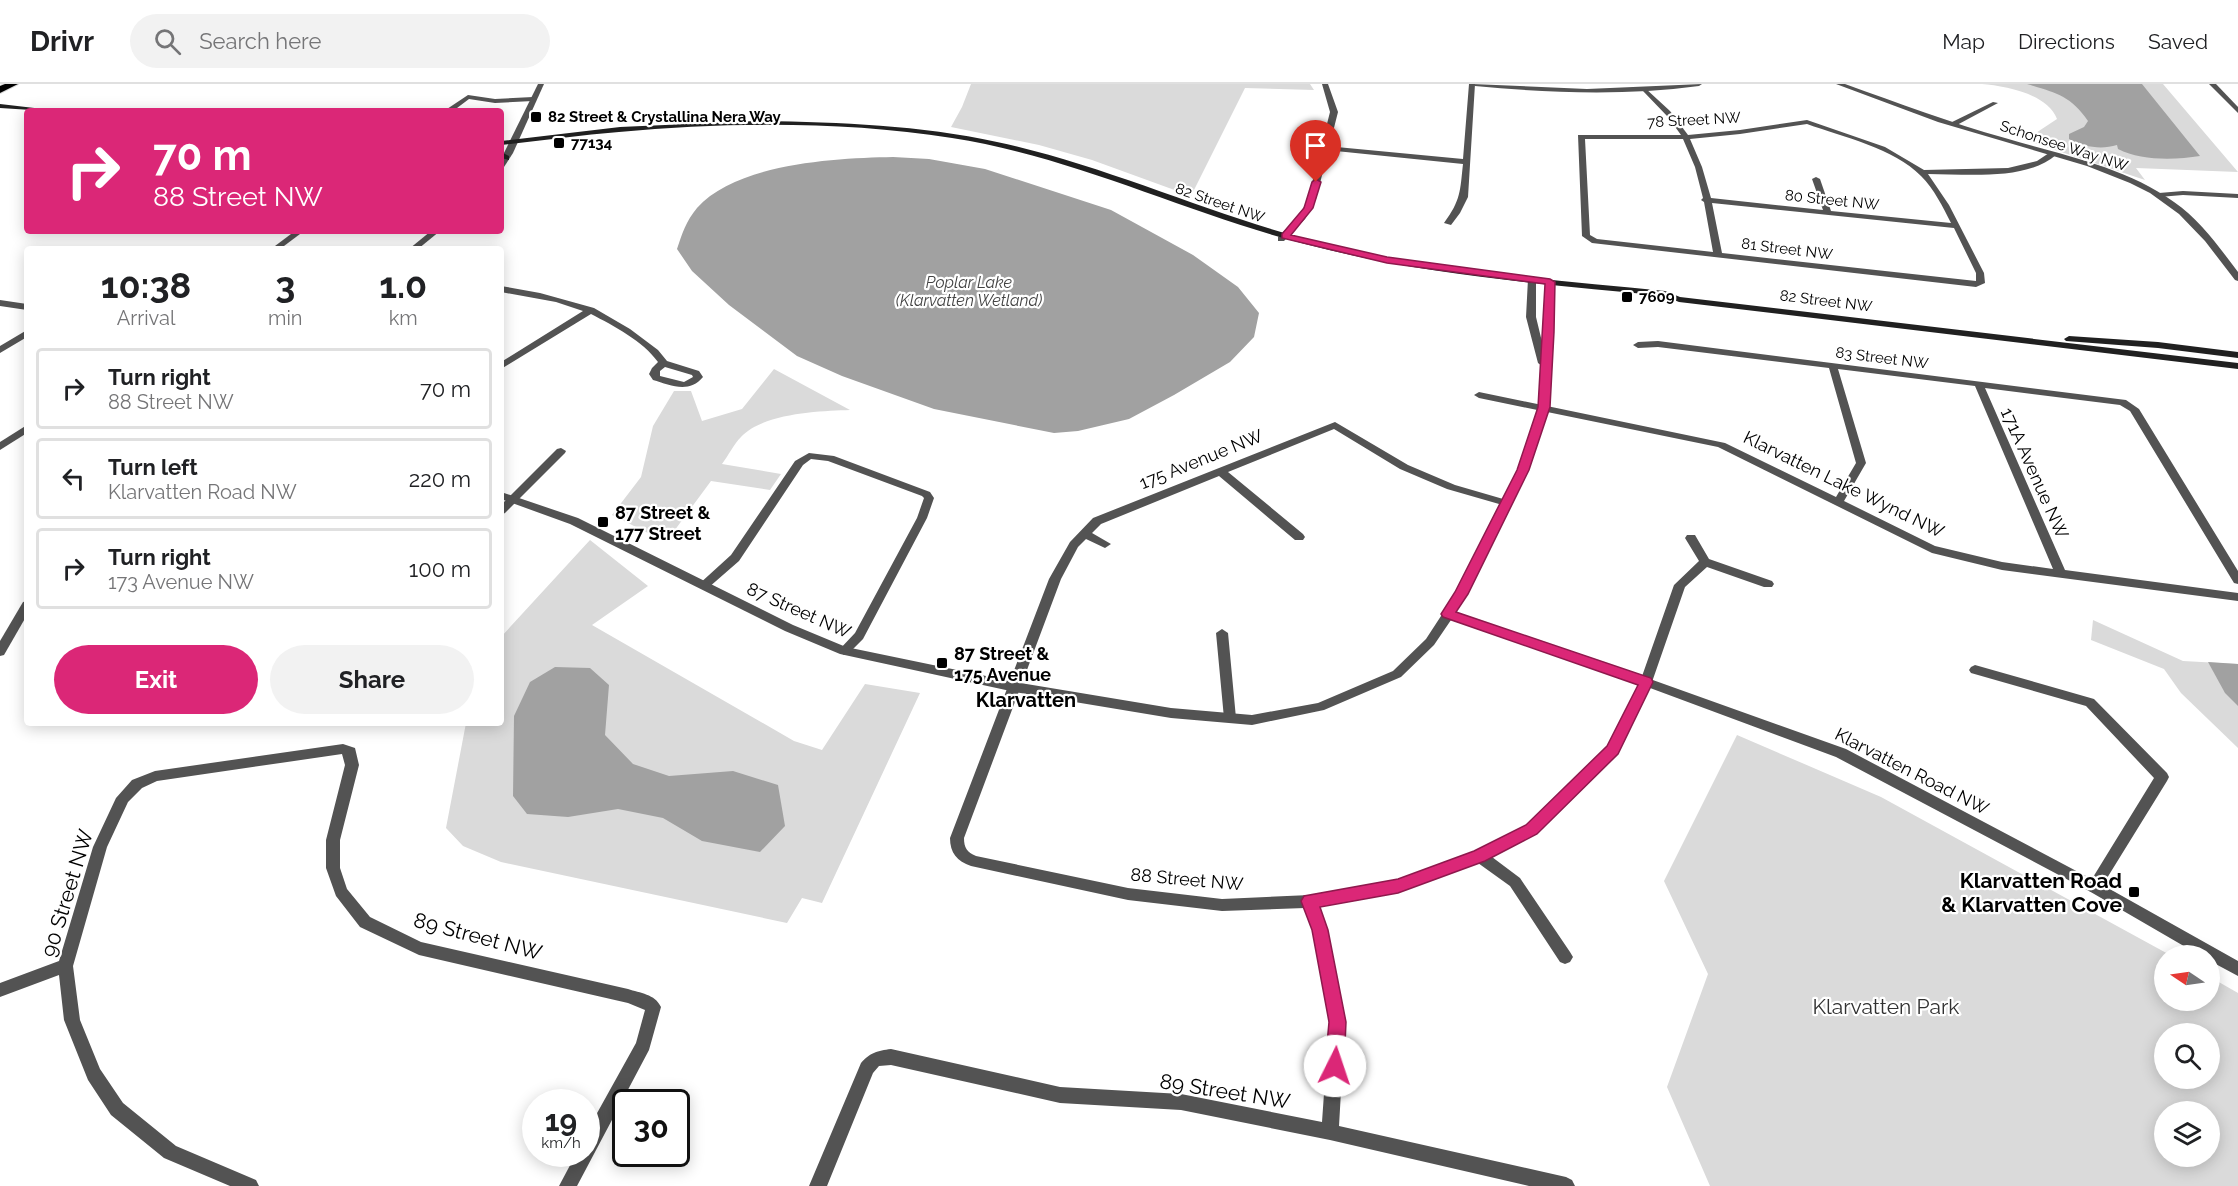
<!DOCTYPE html>
<html lang="en">
<head>
<meta charset="utf-8">
<style>
  :root { --surface:#fff; --page:#f2f2f2; --text:#202124; --muted:#757577; --line:#e0e0e0; --accent:#db2777 }
  body { margin:0; font-family:Raleway,sans-serif; background:var(--page); color:var(--text); height:100vh; display:flex; flex-direction:column; font-size:22px; white-space:nowrap }
  * { box-sizing:border-box; margin:0 }
  p { font-size:20px; color:var(--muted) }
  .icon { flex:none; width:33px; height:33px; fill:none; stroke:currentColor; stroke-width:2; stroke-linecap:round; stroke-linejoin:round }
  .map { position:relative; flex:1; overflow:hidden }
  .panel { position:absolute; left:24px; top:162px; width:480px; height:480px; display:flex; flex-direction:column; background:var(--surface); border-radius:6px; box-shadow:0 3px 15px #0003 }
  .panel>* { flex:none }
  .top-card { position:absolute; left:24px; top:24px; width:480px; height:126px; border-radius:6px; box-shadow:0 3px 15px #0003; background:#db2777; color:#fff; overflow:hidden }
  .needle { width:39px; rotate:283deg }
  .fabs { position:absolute; left:2154px; top:861px; display:grid; gap:12px }
  .fabs a { display:grid; place-items:center; width:66px; height:66px; border-radius:50%; background:var(--surface); box-shadow:0 3px 15px #0003; font-size:30px }
  .speed { position:absolute; left:522px; top:1005px; display:flex; gap:12px; font-size:30px; font-weight:700; text-align:center }
  .speed>* { display:grid; place-content:center; width:78px; height:78px; border-radius:50%; background:var(--surface); box-shadow:0 3px 15px #0003; line-height:1 }
  .speed small { font-size:15px; font-weight:400 }
  .speed .limit { border:3px solid #111; border-radius:9px; background:#fff; color:#111 }
  .pin { position:absolute; display:grid; place-items:center; width:51px; height:51px; color:#fff; margin:-62px -26px; border-radius:50% 50% 50% 0; rotate:-45deg; box-shadow:0 0 6px #0007 }
  .pin .icon { rotate:45deg }
  .me { position:absolute; width:66px; margin:-33px; rotate:4deg; stroke-linejoin:round; filter:drop-shadow(0 0 4px #0008) }
  .turn { display:flex; align-items:center; gap:21px; height:126px; padding:0 30px; font-size:27px }
  .turn .icon { width:78px; height:78px; stroke-width:2.5 }
  .turn b { display:block; font-size:42px; line-height:51px }
  .eta { display:flex; justify-content:space-evenly; align-items:center; height:102px; text-align:center }
  .eta b { font-size:36px; font-weight:700; line-height:42px }
  .primary-button { display:flex; gap:12px; margin-top:auto; padding:12px 30px }
  .primary-button a { flex:1; height:69px; border-radius:36px; background:var(--accent); color:#fff; font-size:24px; font-weight:700; line-height:69px; text-align:center }
  .primary-button a+a { background:var(--page); color:var(--text) }
  ul { padding:0; list-style:none }
  li { display:flex; align-items:center; gap:18px; height:81px; margin:0 12px 9px; padding:0 18px; border:3px solid var(--line); border-radius:6px }
  li div { flex:1 }
  li b { display:block; font-size:22px }
  li em { font-style:normal }
  header { display:flex; align-items:center; gap:36px; box-sizing:border-box; height:84px; padding:0 30px; background:var(--surface); border-bottom:2px solid var(--line) }
  header strong { font-size:28px }
  nav { display:flex; gap:33px; margin-inline-start:auto; font-size:21px }
  .search { width:420px; height:54px; background:var(--page); display:flex; align-items:center; gap:15px; box-sizing:border-box; padding:0 21px; border-radius:33px; color:var(--muted); font-size:22px }
  .map>svg:first-child { display:block }
  .green { fill:#dadada; fill-rule:evenodd }
  .water { fill:#a1a1a1 }
  .lines { fill:none; stroke-linecap:round; stroke-linejoin:round }
  .motorway-casing { stroke:#dbdbdb; stroke-width:2 }
  .minor { fill:#535353; fill-rule:evenodd }
  .tertiary { fill:#535353; fill-rule:evenodd }
  .secondary { fill:#202020; fill-rule:evenodd }
  .motorway { fill:#000; fill-rule:evenodd }
  .route { fill:#db2777; stroke:#8e194d; stroke-width:1.5 }
  .poi-dot { fill:#000; stroke:#fff; stroke-width:2 }
  .labels { text-anchor:middle; dominant-baseline:central; stroke-width:4.5; stroke-linejoin:round; paint-order:stroke }
  .far-poi-label { font-size:15px; font-weight:bold; fill:#000; stroke:#fff; text-anchor:start }
  .far-street-label { font-size:15px; fill:#000; stroke:#fff }
  .far-water-label { font-size:16px; font-style:italic; fill:#424242; stroke:#fff }
  .street-label { font-size:18px; fill:#000; stroke:#fff }
  .poi-label { font-size:18px; font-weight:bold; fill:#000; stroke:#fff; text-anchor:start }
  .neighbourhood-label { font-size:20px; font-weight:bold; fill:#000; stroke:#fff }
  .near-poi-label { font-size:21px; font-weight:bold; fill:#000; stroke:#fff; text-anchor:end }
  .near-street-label { font-size:21px; fill:#000; stroke:#fff }
  .near-park-label { font-size:21px; fill:#313131; stroke:#fff }
</style>
</head>
<body>
<header>
<strong>Drivr</strong>
<div class="search"><svg class="icon" aria-label="search" viewBox="0 0 24 24"><circle cx="10" cy="10" r="6"/><path d="M15 15l6 6"/></svg>Search here</div>
<nav><a>Map</a><a>Directions</a><a>Saved</a></nav>
</header>
<div class="map">
<svg width="2238" height="1102" viewBox="0 0 2238 1102">
  <rect width="100%" height="100%" fill="#fff"/>
  <!-- green -->
  <g class="green">
    <path d="M971,0H1310L1314,6L1245,4L1191,112L1092,76L1039,61L951,43L962,23Z"/>
    <path d="M1982,0H2163L2238,88L2136,84L2145,96L2025,56L2057,35C2048,10 2006,2 1982,0Z"/>
    <path d="M774,285L850,326C820,327 763,329 741,353C734,360 728,372 722,380L781,390L770,406L711,397L666,458L612,431L641,393L653,342L674,307H691L702,337L742,325Z"/>
    <path d="M590,456L648,502L592,541L794,657L822,666L865,600L920,609L822,819L802,814L787,839L501,778L463,762L446,744L466,639H501V553Z"/>
    <path d="M2093,536L2183,577L2238,580V664L2181,609L2164,585L2091,556Z"/>
    <path d="M1737,651L1881,713L2170,871L2164,872V916H2210V893L2238,909V1102H1710L1667,1003L1708,890L1664,797ZM2164,950H2210V994H2164ZM2164,1028H2210V1072H2164Z"/>
  </g>
  <!-- water -->
  <g class="water">
    <path d="M2027,0H2142L2200,72C2175,76 2141,77 2118,65L2117,61C2101,66 2084,63 2069,55V50L2084,43L2088,37C2070,11 2056,9 2027,0Z"/>
    <path d="M893,73L929,75L985,85L1111,126L1193,171L1238,203L1259,229L1254,253L1230,278L1174,311L1129,335L1078,347L1054,349L934,325L842,292L797,272L729,221L692,187L677,165C682,150 686,137 697,124C737,79 837,74 893,73Z"/>
    <path d="M2208,578L2238,580V622L2225,609Z"/>
    <path d="M555,583L590,584L609,601L605,651L633,680L669,692L733,687L778,701L785,742L760,768L702,757L663,734L618,725L568,733L527,730L513,712L514,632L530,598Z"/>
  </g>
  <g class="lines">
    <!-- motorway casing -->
    <g class="motorway-casing">
      <path id="motorway" d="M5,0H18L0,9V2Z"/>
    </g>
    <!-- minor -->
    <g class="minor">
      <path d="M1469,0H1475L1468,113L1460,129L1451,141L1444,139C1461,116 1460,107 1463,80L1326,66L1322,64L1326,62L1463,75Z"/>
      <path d="M2209,0H2216L2238,23V29Z"/>
      <path d="M1645,4L1670,27L1688,51L1740,46L1807,36L1885,63L1924,86L2008,84L2037,77L2049,69L2056,71C2026,97 1966,90 1928,90L1949,121L1984,189L1985,199L1976,203L1592,159L1582,152L1578,51H1681L1668,33L1643,7L1642,6ZM1807,40C1843,53 1894,64 1921,92C1934,105 1943,123 1951,139L1831,127L1820,95L1816,93L1812,95L1823,126L1711,114L1702,83L1690,55L1740,50ZM1585,55H1683L1695,83L1703,114L1701,116L1704,118L1713,168L1597,155L1590,151ZM1712,119L1954,144L1976,189V197L1722,169Z"/>
      <path d="M468,11L495,15L533,13L536,15L533,17L495,19L469,15L453,27H444Z"/>
      <path d="M1993,18L1998,19L1955,42L1948,40Z"/>
      <path d="M2183,107L2238,110V114L2183,111L2159,113L2155,111L2159,109Z"/>
      <path d="M295,147H304L280,165H271Z"/>
      <path d="M501,202L540,209L594,224L630,245L658,266L667,277L699,287L703,293C689,310 670,301 653,296L649,290L652,284L658,278C643,257 614,242 591,230L501,285V278L583,227L556,218L501,208ZM665,283L692,291L693,293L684,298L660,292V287Z"/>
      <path d="M27,246V253L0,269V262Z"/>
      <path d="M1658,257L2126,316L2139,325L2238,487V500L2234,499L2130,327L2120,321L1985,304L2065,486L2238,509V517L2002,486L1932,469L1718,363L1479,314L1474,311L1479,308L1725,359L1836,413L1856,379L1829,284L1658,263L1638,264L1633,261L1638,258ZM1838,285L1975,302L2053,485L2002,478L1935,462L1844,417L1866,379Z"/>
      <path d="M1335,338L1408,381L1455,401L1510,417L1511,419L1506,422L1447,405L1400,385L1334,345L1228,388L1303,450L1305,453L1303,456H1295L1219,392L1101,440L1092,449L1111,460L1105,464L1086,455L1078,463L1061,495L964,754C964,764 967,768 976,772L1128,804L1222,815L1310,811L1398,796L1475,768L1526,742L1608,663L1640,598L1674,501L1699,477L1685,454L1687,451H1695L1709,475L1772,497L1774,500L1772,503H1764L1707,483L1685,503L1652,598L1618,670L1536,750L1492,773L1520,794L1570,868L1573,873L1570,878L1565,880L1560,878L1510,802L1478,779L1398,808L1319,822L1327,846L1345,938L1339,1042L1566,1093L1572,1096L1575,1102H1529L1330,1056L1181,1026L1060,1019L891,981L879,982L873,989L827,1102H809L861,979C871,968 877,967 891,965L1060,1003L1181,1010L1322,1038L1329,938L1313,846L1305,824L1222,827L1128,816L971,782C957,777 950,769 950,754L1049,495L1070,458L1093,434Z"/>
      <path d="M27,341V349L0,366V358Z"/>
      <path d="M561,364L566,367L565,369L505,429L501,431V421L557,365Z"/>
      <path d="M809,369L834,372L930,408L934,414L927,434L863,555L848,570L844,571L838,567L855,549L917,434L924,414L922,412L828,377L811,375L803,381L739,477L708,504L704,505L698,501L731,471L795,377Z"/>
      <path d="M1222,545L1228,549L1236,634L1235,637H1225L1224,634L1216,549Z"/>
      <path d="M1975,581L2094,615L2167,689L2169,693L2167,697L2099,807L2094,809L2089,807L2087,803L2154,694L2086,622L1971,589L1969,586L1971,583Z"/>
      <path d="M343,660L355,664L359,681L340,756V784L347,805L370,833L421,858L628,905C640,909 655,910 661,923L649,966L577,1102H559L576,1070H586V1049L636,959L645,926L628,919L419,871L360,843L336,812L326,784V756L345,681L342,670L157,697L142,704L128,718L107,763L73,882L80,936L100,985L123,1019L176,1062L256,1096L259,1102H230L164,1074L111,1031L88,996L64,936L59,891L0,913V899L59,877L93,763L116,714L132,696L155,687Z"/>
    </g>
    <!-- tertiary -->
    <g class="tertiary">
      <path d="M538,0H544L513,69L504,83H501V75Z"/>
      <path d="M1322,0H1328L1338,28L1316,115L1305,135L1284,157H1278V153L1299,132L1308,115L1330,28Z"/>
      <path d="M1472,0L1587,5L1702,0L1699,2C1624,12 1550,9 1475,2Z"/>
      <path d="M1836,0H1845C1898,19 1951,39 2005,54C2062,71 2124,82 2174,118C2200,136 2219,163 2238,188V197L2235,196L2205,157L2179,130L2150,109L2130,99L2087,82L1938,38Z"/>
      <path d="M431,147H440L418,165H409Z"/>
      <path d="M1532,192L1536,195V233L1543,262L1546,198L1550,195L1554,198L1549,323L1528,386L1467,510L1455,528L1650,595L1846,665L2099,799L2238,877V892L2210,877V872H2201L2089,807L1836,673L1642,601L1451,536L1434,561L1401,593L1324,626L1252,641L1171,634L1015,608L840,570L785,547L570,440L501,415V408L578,434L793,541L846,563L1015,598L1171,624L1252,631L1318,619L1393,587L1426,555L1456,509L1518,386L1539,323L1542,282L1538,279L1526,233L1528,195Z"/>
      <path d="M0,216L27,220V226L0,222Z"/>
      <path d="M27,517V531L4,571L0,572V557L23,518Z"/>
    </g>
    <!-- secondary -->
    <g class="secondary">
      <path d="M0,20L43,25L47,27L0,24Z"/>
      <path d="M755,37C836,38 918,41 997,58C1104,81 1204,128 1309,156C1425,187 1546,195 1665,207L1680,213L2238,279V285L1679,218L1664,212C1543,200 1422,191 1305,160C1186,129 1074,73 952,54C843,37 729,38 619,48C580,51 540,57 501,61V57L620,43Z"/>
      <path d="M501,68L509,72V76L501,74Z"/>
      <path d="M2069,252L2158,258L2238,268V274L2158,264L2066,257L2064,255Z"/>
    </g>
    <!-- motorway -->
    <use href="#motorway" class="motorway"/>
  </g>
  <!-- route -->
  <path class="route" d="M1316,95L1321,98L1313,124L1291,151L1387,173L1550,195L1555,198L1554,248L1550,323L1529,386L1468,510L1456,528L1651,594L1653,598L1618,670L1537,750L1485,777L1398,809L1320,823L1328,846L1346,938L1344,982L1341,988L1335,991L1328,988L1325,982L1329,938L1312,846L1301,817L1304,812L1398,795L1474,767L1526,741L1607,662L1638,601L1443,533L1441,530L1455,508L1517,386L1538,323L1545,200L1387,179L1282,154V150L1304,124L1312,98Z"/>
  <!-- markers -->
  <g class="poi-dot">
    <rect x="530" y="27" width="12" height="12" rx="3"/>
    <rect x="553" y="53" width="12" height="12" rx="3"/>
    <rect x="1621" y="207" width="12" height="12" rx="3"/>
    <rect x="597" y="432" width="12" height="12" rx="3"/>
    <rect x="936" y="573" width="12" height="12" rx="3"/>
    <rect x="2128" y="802" width="12" height="12" rx="3"/>
  </g>
  <g class="labels">
    <!-- far-poi labels -->
    <g class="far-poi-label">
      <text x="548" y="33">82 Street &amp; Crystallina Nera Way</text>
      <text x="571" y="59">77134</text>
      <text x="1639" y="213">7609</text>
    </g>
    <!-- far-street labels -->
    <g class="far-street-label">
      <text transform="translate(1694 36) rotate(-3)">78 Street NW</text>
      <text transform="translate(2064 62) rotate(18)">Schonsee Way NW</text>
      <text transform="translate(1832 116) rotate(6)">80 Street NW</text>
      <text transform="translate(1220 119) rotate(19)">82 Street NW</text>
      <text transform="translate(1787 165) rotate(7)">81 Street NW</text>
      <text transform="translate(1826 217) rotate(7)">82 Street NW</text>
      <text transform="translate(1882 274) rotate(7)">83 Street NW</text>
    </g>
    <!-- far-water labels -->
    <g class="far-water-label">
      <text x="969" y="198">Poplar Lake<tspan x="969" dy="18">(Klarvatten Wetland)</tspan></text>
    </g>
    <!-- street labels -->
    <g class="street-label">
      <text transform="translate(1201 375) rotate(-22)">175 Avenue NW</text>
      <text transform="translate(2035 389) rotate(66)">171A Avenue NW</text>
      <text transform="translate(1844 400) rotate(26)">Klarvatten Lake Wynd NW</text>
      <text transform="translate(799 526) rotate(24)">87 Street NW</text>
      <text transform="translate(1912 687) rotate(27)">Klarvatten Road NW</text>
      <text transform="translate(1187 795) rotate(5)">88 Street NW</text>
    </g>
    <!-- poi labels -->
    <g class="poi-label">
      <text x="615" y="428">87 Street &amp;<tspan x="615" dy="21">177 Street</tspan></text>
      <text x="954" y="569">87 Street &amp;<tspan x="954" dy="21">175 Avenue</tspan></text>
    </g>
    <!-- neighbourhood labels -->
    <g class="neighbourhood-label">
      <text x="1026" y="616">Klarvatten</text>
    </g>
    <!-- near-poi labels -->
    <g class="near-poi-label">
      <text x="2122" y="796">Klarvatten Road<tspan x="2122" dy="24">&amp; Klarvatten Cove</tspan></text>
    </g>
    <!-- near-street labels -->
    <g class="near-street-label">
      <text transform="translate(67 809) rotate(-73)">90 Street NW</text>
      <text transform="translate(478 852) rotate(15)">89 Street NW</text>
      <text transform="translate(1225 1007) rotate(9)">89 Street NW</text>
    </g>
    <!-- near-park labels -->
    <g class="near-park-label">
      <text x="1886" y="922">Klarvatten Park</text>
    </g>
  </g>
</svg>
<div class="fabs">
<a><svg class="needle" viewBox="-14 -14 28 28"><path d="M0-13l5 13h-10z" fill="#e53935"/><path d="M0 13l5-13h-10z" fill="#757577"/></svg></a>
<a><svg class="icon" aria-label="search" viewBox="0 0 24 24"><circle cx="10" cy="10" r="6"/><path d="M15 15l6 6"/></svg></a>
<a><svg class="icon" aria-label="layers" viewBox="0 0 24 24"><path d="M12 4l9 5-9 5-9-5zM3 14l9 5 9-5"/></svg></a>
</div>
<div class="speed"><div>19<small>km/h</small></div><div class="limit">30</div></div>
<div class="pin" style="left:1316px;top:98px;background:#d93025"><svg class="icon" aria-label="arrive" viewBox="0 0 24 24"><path d="M6 21V4h12l-3 4 3 4H6"/></svg></div>
<svg class="me" style="left:1335px;top:982px" viewBox="-20 -20 40 40"><circle r="19" fill="#fff"/><path d="M0-13L10 11 0 6-10 11z" fill="#db2777"/></svg>
<div class="top-card">
<div class="turn"><svg class="icon" aria-label="right" viewBox="0 0 24 24"><path d="M7 20v-9h11M14 6l5 5-5 5"/></svg><div><b>70 m</b>88 Street NW</div></div>
</div>
<section class="panel">
<div class="eta">
<div><b>10:38</b><p>Arrival</p></div>
<div><b>3</b><p>min</p></div>
<div><b>1.0</b><p>km</p></div>
</div>
<ul>
<li><svg class="icon" aria-label="right" viewBox="0 0 24 24"><path d="M7 20v-9h11M14 6l5 5-5 5"/></svg><div><b>Turn right</b><p>88 Street NW</p></div><em>70 m</em></li>
<li><svg class="icon" aria-label="left" viewBox="0 0 24 24"><path d="M17 20v-9H6M10 6l-5 5 5 5"/></svg><div><b>Turn left</b><p>Klarvatten Road NW</p></div><em>220 m</em></li>
<li><svg class="icon" aria-label="right" viewBox="0 0 24 24"><path d="M7 20v-9h11M14 6l5 5-5 5"/></svg><div><b>Turn right</b><p>173 Avenue NW</p></div><em>100 m</em></li>
</ul>
<div class="primary-button"><a>Exit</a><a>Share</a></div>
</section>
</div>
</body>
</html>
